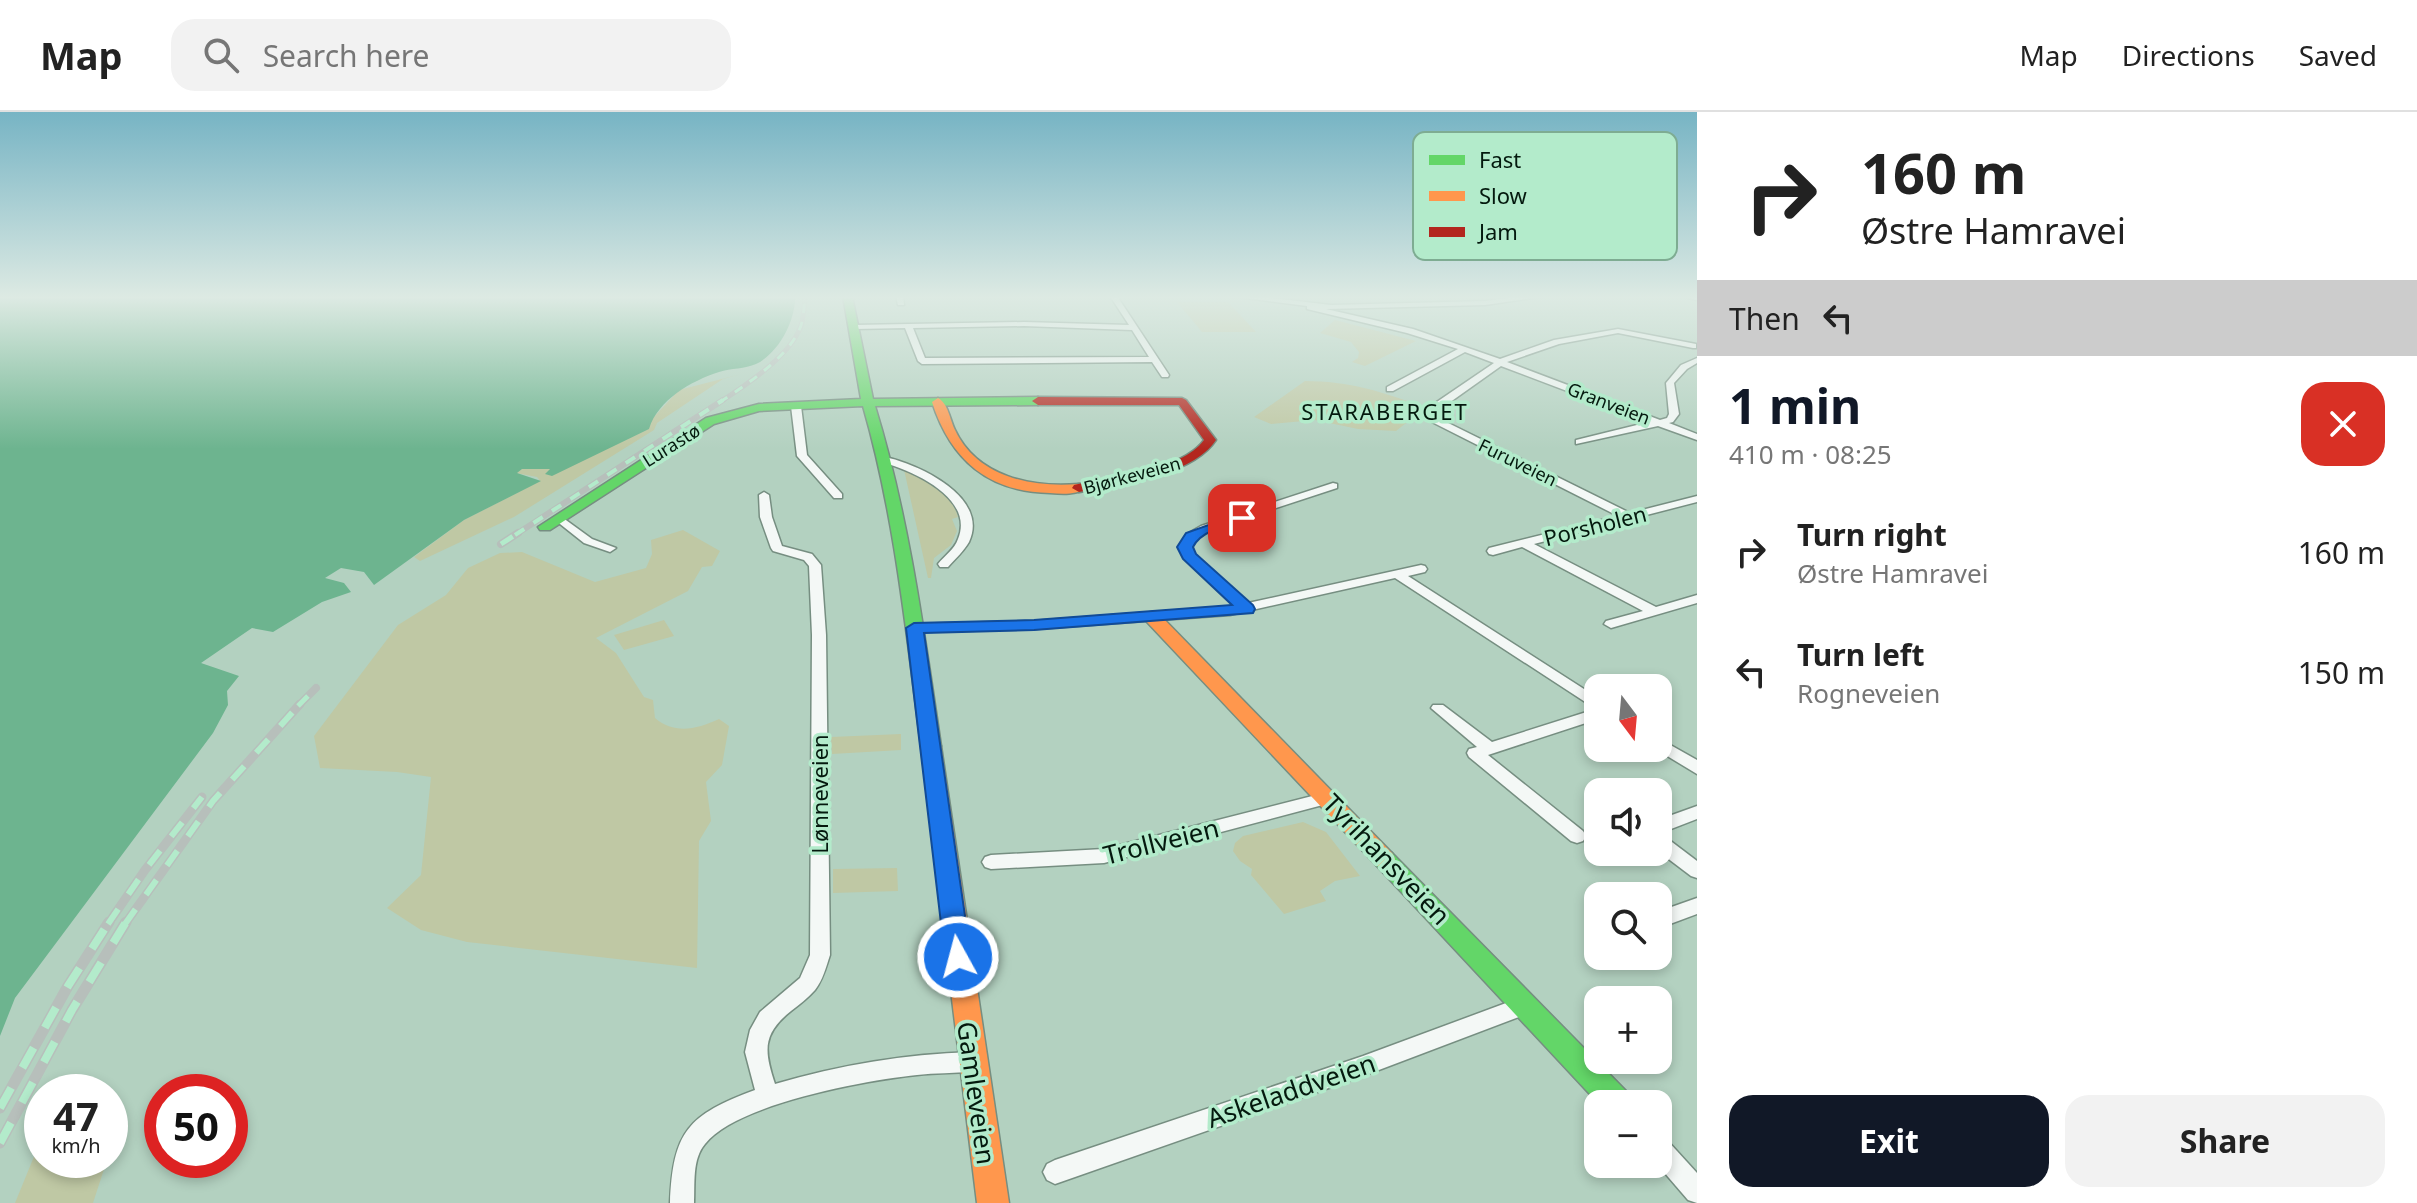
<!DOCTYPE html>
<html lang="en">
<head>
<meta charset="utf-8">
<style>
  :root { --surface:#fff; --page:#f2f2f2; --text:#222; --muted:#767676; --line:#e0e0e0; --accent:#111827 }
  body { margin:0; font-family:"Noto Sans",sans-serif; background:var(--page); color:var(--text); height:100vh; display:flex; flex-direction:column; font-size:30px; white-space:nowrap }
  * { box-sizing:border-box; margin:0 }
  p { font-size:26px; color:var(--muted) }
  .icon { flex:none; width:44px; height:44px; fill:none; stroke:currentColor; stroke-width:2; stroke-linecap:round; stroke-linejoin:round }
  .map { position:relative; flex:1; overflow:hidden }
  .panel { display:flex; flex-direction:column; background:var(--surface); width:720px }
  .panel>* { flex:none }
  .guide { background:#fff; color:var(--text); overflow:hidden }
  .needle { width:52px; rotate:164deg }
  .controls { position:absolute; left:1584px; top:562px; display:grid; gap:16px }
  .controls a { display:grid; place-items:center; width:88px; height:88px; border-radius:16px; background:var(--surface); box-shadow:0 4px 12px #0003; font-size:40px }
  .speed { position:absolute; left:24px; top:962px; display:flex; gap:16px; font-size:40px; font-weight:700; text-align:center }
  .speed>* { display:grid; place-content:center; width:104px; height:104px; border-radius:50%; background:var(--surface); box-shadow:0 4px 12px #0003; line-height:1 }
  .speed small { font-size:20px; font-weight:400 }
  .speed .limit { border:12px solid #d22; background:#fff; color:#111 }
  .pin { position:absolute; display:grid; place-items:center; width:68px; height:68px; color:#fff; margin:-34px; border-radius:16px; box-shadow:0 4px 12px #0006 }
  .me { position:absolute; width:88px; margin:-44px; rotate:353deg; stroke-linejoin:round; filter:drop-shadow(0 0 6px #0008) }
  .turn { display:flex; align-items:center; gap:28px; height:168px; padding:0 32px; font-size:36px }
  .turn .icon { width:104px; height:104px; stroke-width:2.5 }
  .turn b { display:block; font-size:56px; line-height:68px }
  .then { display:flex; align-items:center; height:76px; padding:0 32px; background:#0003; gap:16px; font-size:30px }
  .round { display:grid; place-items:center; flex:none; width:84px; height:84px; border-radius:24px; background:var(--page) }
  .overview { display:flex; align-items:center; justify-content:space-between; height:136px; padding:0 32px }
  h1 { font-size:48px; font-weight:700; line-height:60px; color:var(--accent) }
  .button { display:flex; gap:16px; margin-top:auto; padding:16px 32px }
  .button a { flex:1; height:92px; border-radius:24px; background:var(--accent); color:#fff; font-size:32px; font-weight:700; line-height:92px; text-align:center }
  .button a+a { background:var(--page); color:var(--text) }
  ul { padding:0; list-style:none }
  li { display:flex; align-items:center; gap:24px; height:120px; padding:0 32px }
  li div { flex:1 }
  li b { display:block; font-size:30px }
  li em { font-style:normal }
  header { display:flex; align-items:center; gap:48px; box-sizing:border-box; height:112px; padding:0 40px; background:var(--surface); border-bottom:2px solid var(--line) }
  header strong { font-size:38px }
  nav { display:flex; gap:44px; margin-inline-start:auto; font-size:28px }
  .search { width:560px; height:72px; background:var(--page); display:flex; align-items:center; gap:20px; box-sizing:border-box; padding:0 28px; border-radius:24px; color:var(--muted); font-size:30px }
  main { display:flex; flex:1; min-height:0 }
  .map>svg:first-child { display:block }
  .green { fill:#bfc8a4 }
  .water { fill:#6db48f }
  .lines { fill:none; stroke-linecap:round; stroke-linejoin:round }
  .street-casing { stroke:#768e81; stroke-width:3 }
  .fast-casing { stroke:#768e81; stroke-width:3 }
  .slow-casing { stroke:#768e81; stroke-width:3 }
  .jam-casing { stroke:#768e81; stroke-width:3 }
  .street { fill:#f4f8f6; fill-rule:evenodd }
  .fast { fill:#63d668; fill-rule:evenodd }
  .slow { fill:#ff974d; fill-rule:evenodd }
  .jam { fill:#b3261e; fill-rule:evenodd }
  .rail-far4-casing { stroke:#b7bfbb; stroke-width:5 }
  .rail-far3-casing { stroke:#b7bfbb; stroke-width:6 }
  .rail-far2-casing { stroke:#b7bfbb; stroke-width:8 }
  .rail-far1-casing { stroke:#b7bfbb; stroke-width:9 }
  .rail-casing { stroke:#b7bfbb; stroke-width:11 }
  .rail-far4 { stroke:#b3ebcb; stroke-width:3; stroke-dasharray:9; stroke-linecap:butt }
  .rail-far3 { stroke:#b3ebcb; stroke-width:4; stroke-dasharray:11; stroke-linecap:butt }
  .rail-far2 { stroke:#b3ebcb; stroke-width:5; stroke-dasharray:14; stroke-linecap:butt }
  .rail-far1 { stroke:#b3ebcb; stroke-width:6; stroke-dasharray:18; stroke-linecap:butt }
  .rail { stroke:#b3ebcb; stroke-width:8; stroke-dasharray:23; stroke-linecap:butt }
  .route { fill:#1a73e8; stroke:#114b97; stroke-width:2 }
  .labels { text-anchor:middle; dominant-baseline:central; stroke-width:7; stroke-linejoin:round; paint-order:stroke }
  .far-street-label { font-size:18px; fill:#04190e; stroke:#b3ebcb }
  .far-quarter-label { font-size:22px; letter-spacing:2px; fill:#04190e; stroke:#b3ebcb }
  .street-label { font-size:22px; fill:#04190e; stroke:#b3ebcb }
  .near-street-label { font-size:26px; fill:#04190e; stroke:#b3ebcb }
  .key { fill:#b3ebcb; stroke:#7eac92; stroke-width:2 }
  .key-label { font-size:22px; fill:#04190e }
</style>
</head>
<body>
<header>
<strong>Map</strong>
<div class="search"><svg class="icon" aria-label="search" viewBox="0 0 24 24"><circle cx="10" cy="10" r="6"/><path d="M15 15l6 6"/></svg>Search here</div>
<nav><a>Map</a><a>Directions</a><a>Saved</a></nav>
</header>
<main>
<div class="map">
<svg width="1697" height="1091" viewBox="0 0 1697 1091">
  <rect width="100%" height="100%" fill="#b3d1c0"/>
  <!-- green -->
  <g class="green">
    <path d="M1177,190H1228L1256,220H1202Z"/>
    <path d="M1335,208L1416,229L1365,254L1352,250L1358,246L1359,240L1351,230L1320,221Z"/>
    <path d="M741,262L723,267L657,311L654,318L514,405L420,449L414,445L464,408L540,369L537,365L516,361L522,357H552L546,362L552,363L648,317L652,307L679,278Z"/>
    <path d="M1305,269C1348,269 1385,280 1425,296L1396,319L1358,317L1315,308L1271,312L1254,305Z"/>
    <path d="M903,353C926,363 951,380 958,405L952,407L957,419L951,433L934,446L931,466H928Z"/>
    <path d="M683,418L720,439L712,454L702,455L688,479L596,526L616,541L644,585L653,588L655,606C675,623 697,617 719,607L729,614L722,653L706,670L711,709L699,729L697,856L467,830L421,818L387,796L421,763L431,665L397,660L320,656L314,624L398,513L446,483L468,456L500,441L522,440L595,470L646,456L652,442L651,428Z"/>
    <path d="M664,508L674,524L624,538L614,523Z"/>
    <path d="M901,622V638L832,642L831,625Z"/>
    <path d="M1303,710L1326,720L1360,764L1335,769L1320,779L1326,789L1284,802L1251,763L1252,757L1240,749L1233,739L1235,731L1243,724Z"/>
    <path d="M897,756L898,779L833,781V757Z"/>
    <path d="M42,1025V1048H107L93,1091H15Z"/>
  </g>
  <!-- water -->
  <path class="water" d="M0,184H795C796,208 779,241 756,252C745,257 731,256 719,260C691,269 658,288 649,317L552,364L545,362L550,357H522L517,361L541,369L464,408L374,473L364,460L341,456L325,466L344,471L351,480L322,490L273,520L252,516L201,551L239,564L227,579L228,593L213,621L15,886L0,924Z"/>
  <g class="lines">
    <!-- street casing -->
    <g class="street-casing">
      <g id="street">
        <path d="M896,184H903L904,193H898Z"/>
        <path d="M1110,184H1117L1169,263L1168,265H1162L1152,250L922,252L918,249L905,216L854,217L850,215L854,213L1024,210L1129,213ZM1024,214L1132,218L1149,245L925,246L913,216Z"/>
        <path d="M1230,184H1255L1331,193L1485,189L1523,184H1547L1485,193L1326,197L1413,217L1500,247L1554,228L1618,217L1696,232V236H1693L1618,221L1559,232L1507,250L1660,308L1667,306L1669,302L1666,271L1681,253L1697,246V251L1687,257L1674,271L1679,302L1673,310L1669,311L1697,322V328L1658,314L1576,332V328L1649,310L1501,254L1432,303L1630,401L1697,384V390L1534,432L1656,495L1697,483V491L1611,516L1604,512L1606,509L1643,499L1522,435L1493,443L1489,442L1487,439L1489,436L1618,404L1424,306L1425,298L1494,251L1465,240L1393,279H1387V275L1458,237L1407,221L1307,197V194Z"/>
        <path d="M1688,184H1697V188L1688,186Z"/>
        <path d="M796,291L801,294L807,343L842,382V386H834L797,344L791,294Z"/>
        <path d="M885,345C918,352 990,385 969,430C964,439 955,447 948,455H940L938,452C944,444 955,437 958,427C975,386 912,358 881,350V346Z"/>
        <path d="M1333,371L1337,372V376L1209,418L1196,426L1191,435L1194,442L1248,491L1421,453L1425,454L1427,457L1425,460L1408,464L1598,586V607L1488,643L1583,719L1586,724L1583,729L1577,731L1571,729L1469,645L1467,641L1469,637L1477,635L1431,596L1433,593H1443L1492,630L1596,597L1395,466L1230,503L1034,517L914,520L907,516L914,512L1034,509L1236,494L1183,444L1179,435L1187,422L1201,414Z"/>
        <path d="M764,380L769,383L772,405L782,434L812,442L821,453L826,523L830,843C826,855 823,868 815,878C808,886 799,893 791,899C762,922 764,939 775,972C840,953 904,942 972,940L980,943L983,950L980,957L972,960C954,961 935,961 917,963C867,968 736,992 705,1032C692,1047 695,1072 694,1091H670C673,1019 688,1003 755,978L745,940L750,918L760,900L800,866L810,843L812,523L809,454L804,448L773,439L771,436L760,405L759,383Z"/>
        <path d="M559,403L592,427L616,436L610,440L584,431L555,408L553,406Z"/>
        <path d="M1658,626L1697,648V662L1654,636H1658Z"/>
        <path d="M1328,680L1334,682L1336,686L1334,690L1104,751L991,757L985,755L982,750L985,745L991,743L1104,737Z"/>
        <path d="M1697,694V707L1658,722V708Z"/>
        <path d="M1658,722L1664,724L1697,749V766L1691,764L1658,739Z"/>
        <path d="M1697,786V802L1670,812L1663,810L1661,804L1663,798Z"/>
        <path d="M1525,884L1532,886L1535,893L1532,900L1363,964L1055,1072L1047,1068L1043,1060L1047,1052L1055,1048L1363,944Z"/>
        <path d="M1658,1023L1666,1027L1697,1061V1091L1688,1088L1657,1052Z"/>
      </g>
    </g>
    <!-- fast casing -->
    <g class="fast-casing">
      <g id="fast">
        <path d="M843,184H852L873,287L1038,285L1044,289L1038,293L875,294C909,405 924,519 941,634L938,639H924L921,634C906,519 895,405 863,294L759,299L714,312L550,418H540L538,415L706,306L759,292L861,287Z"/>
        <path d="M1384,738L1392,741L1629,982L1633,992H1599L1376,753L1373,747L1376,741Z"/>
      </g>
    </g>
    <!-- slow casing -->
    <g class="slow-casing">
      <g id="slow">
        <path d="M938,286C948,291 950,308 955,318C977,365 1032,376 1079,372L1086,376C1077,383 1062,382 1050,381C988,380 951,348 932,290Z"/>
        <path d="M1152,500L1158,501L1392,741L1395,747L1392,753L1384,756L1376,753L1146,509L1143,505L1146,501Z"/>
        <path d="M931,627L938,629L941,634L1009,1091H977L921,634L924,629Z"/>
      </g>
    </g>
    <!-- jam casing -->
    <g class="jam-casing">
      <path id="jam" d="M1182,286L1186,288L1216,328C1192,364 1120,373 1079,380L1072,376L1074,373C1109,365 1182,359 1204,328L1179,293H1038L1032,289L1038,285Z"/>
    </g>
    <!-- street -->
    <use href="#street" class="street"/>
    <!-- fast -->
    <use href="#fast" class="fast"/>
    <!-- slow -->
    <use href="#slow" class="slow"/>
    <!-- jam -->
    <use href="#jam" class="jam"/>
    <!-- rail-far4 casing -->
    <g class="rail-far4-casing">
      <path id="rail-far4" d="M720,290C746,273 795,241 802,210C804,202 804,192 805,184"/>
    </g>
    <!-- rail-far3 casing -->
    <g class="rail-far3-casing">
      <path id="rail-far3" d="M515,423L723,288"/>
    </g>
    <!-- rail-far2 casing -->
    <g class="rail-far2-casing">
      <g id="rail-far2">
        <path d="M501,432L518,421"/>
        <path d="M298,594L316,576"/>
      </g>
    </g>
    <!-- rail-far1 casing -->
    <g class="rail-far1-casing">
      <g id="rail-far1">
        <path d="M108,812L145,758L202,685"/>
        <path d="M125,812L213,689L300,592"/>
      </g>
    </g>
    <!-- rail casing -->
    <g class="rail-casing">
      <g id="rail">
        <path d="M0,996L68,874L109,810"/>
        <path d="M0,1031L72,898L126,810"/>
      </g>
    </g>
    <!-- rail-far4 -->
    <use href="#rail-far4" class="rail-far4"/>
    <!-- rail-far3 -->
    <use href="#rail-far3" class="rail-far3"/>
    <!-- rail-far2 -->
    <use href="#rail-far2" class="rail-far2"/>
    <!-- rail-far1 -->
    <use href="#rail-far1" class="rail-far1"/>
    <!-- rail -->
    <use href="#rail" class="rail"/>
  </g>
  <!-- sky -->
  <linearGradient id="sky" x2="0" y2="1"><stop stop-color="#77b4c4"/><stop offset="0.55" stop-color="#ddeae3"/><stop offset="1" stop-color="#ddeae3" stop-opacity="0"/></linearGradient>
  <rect width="1697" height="337" fill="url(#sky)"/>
  <!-- route -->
  <path class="route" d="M1242,401L1247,402V409C1228,414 1202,417 1193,435L1196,442L1253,493L1255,497L1253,501L1034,518L924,521L971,845L967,853L958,857L949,853L945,845L906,516L914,511L1034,508L1232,493L1183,447L1177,435L1186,421Z"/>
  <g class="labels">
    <!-- far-street labels -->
    <g class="far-street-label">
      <text transform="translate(1609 291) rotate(21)">Granveien</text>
      <text transform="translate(671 333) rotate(-32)">Lurastø</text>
      <text transform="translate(1518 350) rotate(26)">Furuveien</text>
      <text transform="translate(1132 363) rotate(-15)">Bjørkeveien</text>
    </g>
    <!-- far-quarter labels -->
    <g class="far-quarter-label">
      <text x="1385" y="299">STARABERGET</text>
    </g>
    <!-- street labels -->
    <g class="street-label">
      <text transform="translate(1595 413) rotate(-14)">Porsholen</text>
      <text transform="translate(819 682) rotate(-90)">Lønneveien</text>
    </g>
    <!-- near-street labels -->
    <g class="near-street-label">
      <text transform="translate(1161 729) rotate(-14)">Trollveien</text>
      <text transform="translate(1387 747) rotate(46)">Tyrihansveien</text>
      <text transform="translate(1291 978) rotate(-19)">Askeladdveien</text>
      <text transform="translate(977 981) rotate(82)">Gamleveien</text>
    </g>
  </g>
  <!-- legend -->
  <rect x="1413" y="20" width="264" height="128" rx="12" class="key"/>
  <rect x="1429" y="43" width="36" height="10" fill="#63d668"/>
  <rect x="1429" y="79" width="36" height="10" fill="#ff974d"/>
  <rect x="1429" y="115" width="36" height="10" fill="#b3261e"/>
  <g class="key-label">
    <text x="1479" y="56">Fast</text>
    <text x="1479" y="92">Slow</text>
    <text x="1479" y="128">Jam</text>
  </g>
</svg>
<div class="controls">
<a><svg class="needle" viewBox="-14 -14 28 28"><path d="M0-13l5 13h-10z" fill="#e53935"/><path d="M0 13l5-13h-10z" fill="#767676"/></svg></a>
<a><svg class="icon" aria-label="sound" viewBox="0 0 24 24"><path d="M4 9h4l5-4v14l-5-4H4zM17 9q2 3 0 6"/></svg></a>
<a><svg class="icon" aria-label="search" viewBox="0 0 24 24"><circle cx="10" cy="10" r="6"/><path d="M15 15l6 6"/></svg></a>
<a>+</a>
<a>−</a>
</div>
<div class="speed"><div>47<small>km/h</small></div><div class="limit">50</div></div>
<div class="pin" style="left:1242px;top:406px;background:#d93025"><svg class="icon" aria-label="arrive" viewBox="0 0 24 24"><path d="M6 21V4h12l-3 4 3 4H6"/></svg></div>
<svg class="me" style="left:958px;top:845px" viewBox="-20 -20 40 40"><circle r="17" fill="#1a73e8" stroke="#fff" stroke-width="3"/><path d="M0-11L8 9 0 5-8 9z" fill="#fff"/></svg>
</div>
<section class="panel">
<div class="guide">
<div class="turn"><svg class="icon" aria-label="right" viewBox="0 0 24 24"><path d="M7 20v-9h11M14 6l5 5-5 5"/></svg><div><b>160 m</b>Østre Hamravei</div></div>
<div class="then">Then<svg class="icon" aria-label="left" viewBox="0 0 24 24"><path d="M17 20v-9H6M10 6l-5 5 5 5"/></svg></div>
</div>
<div class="overview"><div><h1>1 min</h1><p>410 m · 08:25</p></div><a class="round" style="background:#d93025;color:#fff"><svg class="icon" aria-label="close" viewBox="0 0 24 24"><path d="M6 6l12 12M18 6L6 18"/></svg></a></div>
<ul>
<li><svg class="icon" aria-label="right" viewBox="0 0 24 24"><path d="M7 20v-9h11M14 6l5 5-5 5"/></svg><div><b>Turn right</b><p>Østre Hamravei</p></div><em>160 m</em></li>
<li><svg class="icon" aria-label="left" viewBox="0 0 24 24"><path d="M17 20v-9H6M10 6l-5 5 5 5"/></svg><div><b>Turn left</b><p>Rogneveien</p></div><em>150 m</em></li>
</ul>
<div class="button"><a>Exit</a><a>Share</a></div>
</section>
</main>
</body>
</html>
